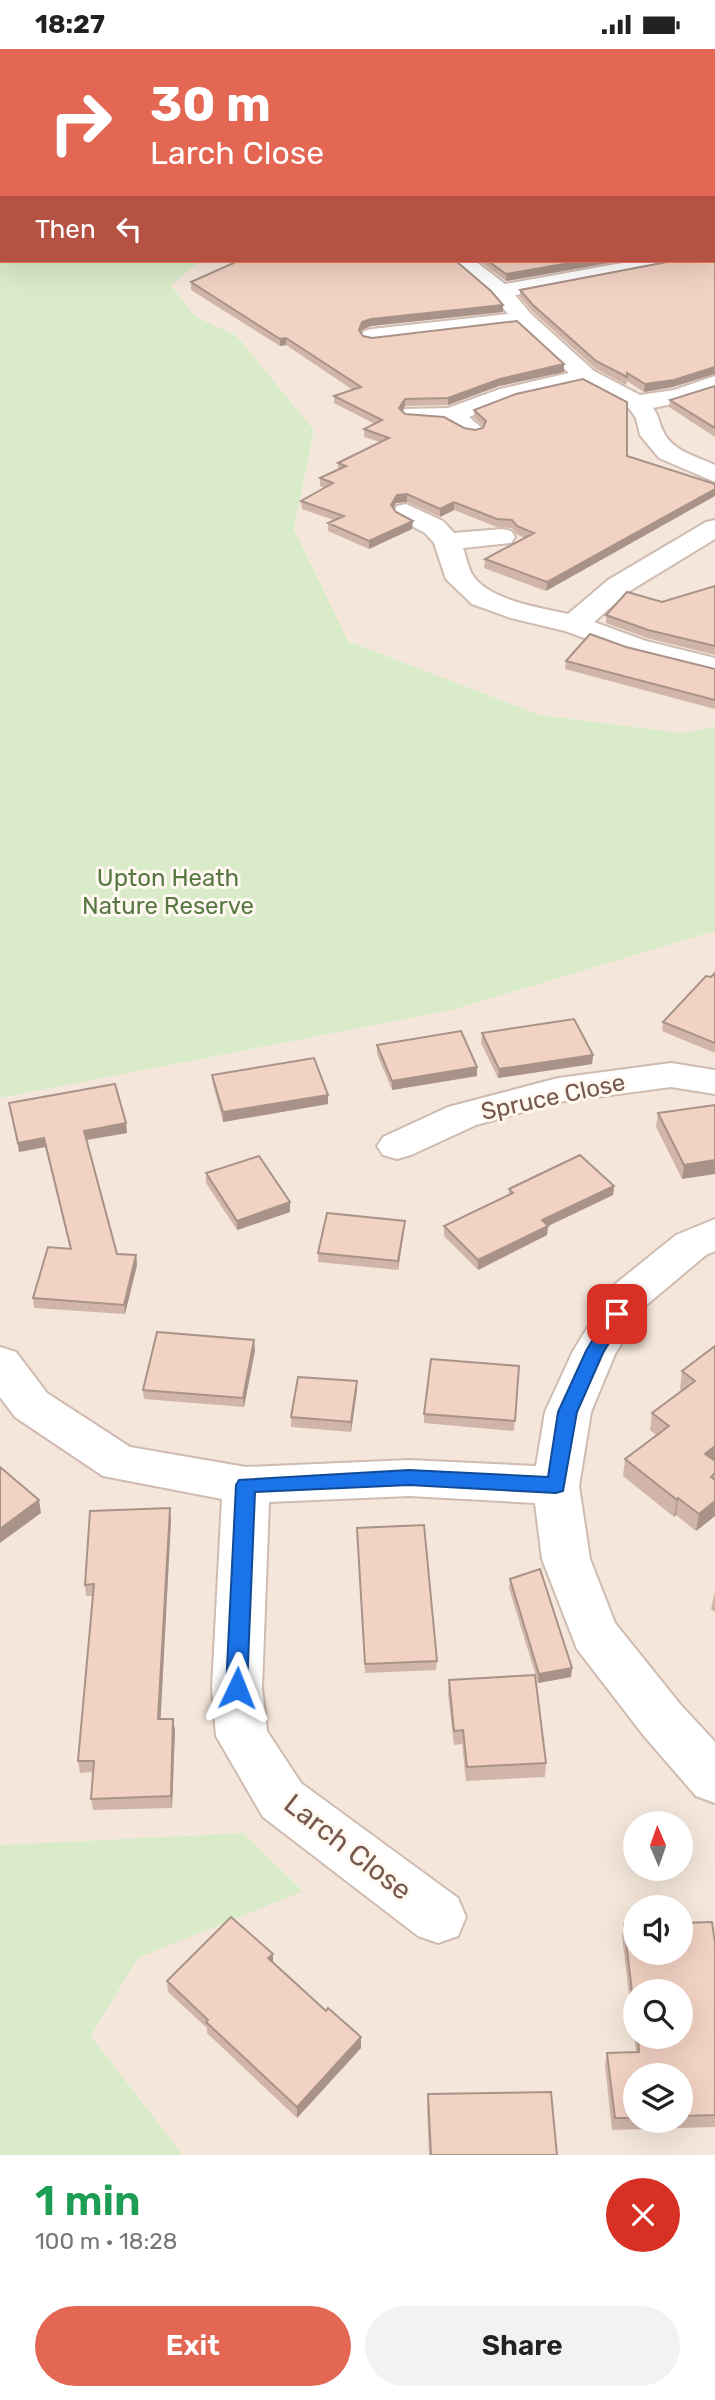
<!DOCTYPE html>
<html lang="en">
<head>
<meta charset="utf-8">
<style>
  :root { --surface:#fff; --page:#f2f2f2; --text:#222; --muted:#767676; --accent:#e46754 }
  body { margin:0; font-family:Rubik,sans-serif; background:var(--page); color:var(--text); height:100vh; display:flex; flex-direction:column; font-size:26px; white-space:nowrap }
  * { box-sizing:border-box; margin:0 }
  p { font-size:23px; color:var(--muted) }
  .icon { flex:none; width:38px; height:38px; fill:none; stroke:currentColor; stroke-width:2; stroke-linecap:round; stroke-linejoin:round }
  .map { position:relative; height:2106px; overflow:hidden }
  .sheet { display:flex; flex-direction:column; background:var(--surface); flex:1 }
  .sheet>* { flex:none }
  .banner { position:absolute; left:0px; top:0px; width:716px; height:214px; box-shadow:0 7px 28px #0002; background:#e46754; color:#fff; overflow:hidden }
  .needle { width:46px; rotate:358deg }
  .fabs { position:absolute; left:623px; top:1762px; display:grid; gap:14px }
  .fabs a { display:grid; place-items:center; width:70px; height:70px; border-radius:50%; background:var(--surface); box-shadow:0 7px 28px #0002; font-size:35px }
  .pin { position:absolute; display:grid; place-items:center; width:60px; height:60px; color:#fff; margin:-30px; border-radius:14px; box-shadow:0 4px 10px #0006 }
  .me { position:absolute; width:77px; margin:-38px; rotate:2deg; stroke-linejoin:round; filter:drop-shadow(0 0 5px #0008) }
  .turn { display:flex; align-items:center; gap:24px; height:147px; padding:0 35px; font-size:32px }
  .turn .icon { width:91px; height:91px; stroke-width:2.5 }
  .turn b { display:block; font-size:49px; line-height:60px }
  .then { display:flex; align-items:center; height:66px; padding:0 35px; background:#0003; gap:14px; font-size:26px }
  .round { display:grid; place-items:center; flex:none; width:74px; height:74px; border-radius:37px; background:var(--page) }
  .head { display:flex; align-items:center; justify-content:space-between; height:119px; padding:0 35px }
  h1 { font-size:42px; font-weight:600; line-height:52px; color:#1e9e55 }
  .cta { display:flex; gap:14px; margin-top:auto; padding:14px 35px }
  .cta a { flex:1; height:80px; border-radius:42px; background:var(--accent); color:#fff; font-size:28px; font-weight:600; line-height:80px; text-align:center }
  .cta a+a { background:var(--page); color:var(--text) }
  .status { display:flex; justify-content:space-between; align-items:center; height:49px; padding:0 35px; background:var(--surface); direction:ltr }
  .status svg { height:19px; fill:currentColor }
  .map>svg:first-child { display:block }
  .residential { fill:#f4e6da; fill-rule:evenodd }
  .green { fill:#daebc9 }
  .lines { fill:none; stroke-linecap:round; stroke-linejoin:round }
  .minor-casing { stroke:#cfbbb0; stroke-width:4 }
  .minor { fill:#fff; fill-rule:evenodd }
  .wall { fill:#d0b5a8; fill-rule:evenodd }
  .shaded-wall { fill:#a99388 }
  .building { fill:#f2d2c3; stroke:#a99388; stroke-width:2 }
  .route { fill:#1a73e8; stroke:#114b97; stroke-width:2 }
  .labels { text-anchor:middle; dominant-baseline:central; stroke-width:6; stroke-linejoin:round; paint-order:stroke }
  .park-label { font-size:24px; fill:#577842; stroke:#fff9f2 }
  .street-label { font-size:24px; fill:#78594e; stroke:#fff9f2 }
  .near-street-label { font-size:28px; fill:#78594e; stroke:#fff9f2 }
</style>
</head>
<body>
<div class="status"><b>18:27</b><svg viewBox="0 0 49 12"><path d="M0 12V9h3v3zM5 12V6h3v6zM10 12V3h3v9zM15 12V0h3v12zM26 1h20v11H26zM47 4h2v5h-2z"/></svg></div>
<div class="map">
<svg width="715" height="2106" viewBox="0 0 715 2106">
  <rect width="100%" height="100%" fill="#fdf4ec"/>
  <!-- residential -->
  <g class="residential">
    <path d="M149,0H715V678L682,684L540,666L348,592L294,480L314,381L236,286L196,268L171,235L200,212H714V2H148Z"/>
    <path d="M715,882V2106H183L91,1987L138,1909L303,1841L243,1784L0,1796V1049L452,961ZM635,1774H681V1820H635ZM635,1858H681V1904H635ZM635,1942H681V1988H635ZM635,2026H681V2072H635Z"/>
  </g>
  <!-- green -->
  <g class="green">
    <path d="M0,0H149L2,2V212H200L171,236L196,268L236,286L314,381L294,480L348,592L540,666L682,684L715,678V882L452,961L0,1049Z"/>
    <path d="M243,1784L303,1842L138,1909L91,1987L183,2106H0V1796Z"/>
  </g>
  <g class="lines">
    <!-- minor casing -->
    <g class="minor-casing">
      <g id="minor">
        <path d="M232,0H249L250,2H233Z"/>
        <rect x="714" y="70" width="1" height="10"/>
        <rect x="714" y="147" width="1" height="12"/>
        <rect x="714" y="197" width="1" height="12"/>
        <path d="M452,212H475L505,235L633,212H676L673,216L666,218L515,246L531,265L594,322L640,346L674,341L715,327V342L687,352L653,359C659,367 659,375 664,384C673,402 698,408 715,416V433L659,409L640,386L636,369L629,359L583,335L515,350L469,368L483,380L480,385C462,390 459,377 444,373C432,370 417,373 405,370L401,365L405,360L448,359L500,340L569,324L518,277L372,294L364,292L361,287L364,282L372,280L508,265L493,247Z"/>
        <path d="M406,455L443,472L454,484L502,480L511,482L515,488L511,494L463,499C466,507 468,518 472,525C487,551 541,559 568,565L608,531L706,473L715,471V490L628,543L594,573L646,592L715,609V627L626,604L565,582L511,569L472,555L446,530L434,494L425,484L397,469L393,463L397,457Z"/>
        <path d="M671,1014L715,1021V1045L671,1038L558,1053L476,1076L411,1106L397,1110L383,1106L377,1097L383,1088L448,1058L558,1029Z"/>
        <path d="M715,1170V1202L706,1206L644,1258L615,1305L591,1363L579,1437L590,1510L615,1574L680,1655L715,1693V1754L696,1747L644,1687L577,1600L542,1510L535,1454L409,1447L269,1453L262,1639L267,1682L301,1734L458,1849L466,1868L458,1887L438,1894L418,1887L263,1768L216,1687L212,1639L222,1450L103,1427L15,1368L0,1348V1298L16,1303L47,1344L130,1398L246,1418L409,1411L536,1417L545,1363L573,1302L614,1236L676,1186Z"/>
      </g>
    </g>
    <!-- minor -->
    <use href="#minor" class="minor"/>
  </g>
  <!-- wall -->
  <g class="wall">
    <path d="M479,212H620L506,232Z"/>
    <path d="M667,214L673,338L644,343L627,332L626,336L596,320L533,263L520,248V241Z"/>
    <path d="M191,233L503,256V263L371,277L362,281L361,284L363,287L372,289L564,315V323L499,337L448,356L405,357L402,362L405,365L464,379L475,381L483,379V377L474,369V361L583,330L546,542L484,519L485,510L525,489L516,485L512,479L497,478L454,461L440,468L407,453L396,454L393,460L412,480L369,500L328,482V474L334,471L302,460L301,452L325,439L320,437V429L338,420V414L380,393L364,388V380L375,375L334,354V347L353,341L286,296L280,297L191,241Z"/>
    <path d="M715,337V388L669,358L670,351Z"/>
    <path d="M715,537V606L647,589L606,574V566L662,553Z"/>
    <path d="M626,598L715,620V660L565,620L566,612Z"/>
    <path d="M715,924V1004L662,982L663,973Z"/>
    <path d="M482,984L593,1006L592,1015L498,1029L481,994Z"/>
    <path d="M377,996L477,1027L392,1041L377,1005Z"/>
    <path d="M212,1026L328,1055L223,1073L213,1035Z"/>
    <path d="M9,1054L126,1074L127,1084L87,1091L117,1205L136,1206L137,1216L125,1265L34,1259L33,1249L70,1199L45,1098L19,1103Z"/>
    <path d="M715,1056L682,1130L656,1078L658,1064Z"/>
    <path d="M206,1124L290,1153V1163L237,1181L206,1134Z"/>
    <path d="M614,1137L613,1146L548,1177L547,1186L478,1221L444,1187V1177L509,1147V1140Z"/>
    <path d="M405,1172L404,1181L398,1221L318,1213V1204Z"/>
    <path d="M715,1297V1467L696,1482L676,1466L674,1468L623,1427L625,1410L656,1386L650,1381L652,1364L682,1341L680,1340L682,1322Z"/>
    <path d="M255,1301L244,1358L144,1350L143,1341Z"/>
    <path d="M519,1317L514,1382L424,1374V1365Z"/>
    <path d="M357,1341L351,1383L291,1378V1368Z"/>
    <path d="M171,1471L160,1670H173L175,1681L172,1759L93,1761L91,1750L93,1723L80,1724L78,1712L93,1547H86L85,1536Z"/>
    <path d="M357,1479L437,1612L436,1621L365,1624Z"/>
    <path d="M510,1530L572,1619L571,1628L538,1634L509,1539Z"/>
    <path d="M715,1542V1563L711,1560Z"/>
    <path d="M449,1631L546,1714L545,1728L466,1732L462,1695L454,1696L448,1645Z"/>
    <path d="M624,1875L715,1894V2078L612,2081L605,2016L607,2004L636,2003L622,1887ZM635,1942L681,1988H635ZM635,2026H681V2072H635Z"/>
    <path d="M273,1905V1914L326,1962L361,1988V1999L297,2069L207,1984V1979L168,1943L167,1932Z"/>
    <path d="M428,2045L557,2106H429L427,2060Z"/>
  </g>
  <!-- shaded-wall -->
  <g class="shaded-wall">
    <path d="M581,212H620L506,232V225Z"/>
    <path d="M503,256V263L371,277L362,281L359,288V281L362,273L371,270Z"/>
    <path d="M286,289V296L280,297V290Z"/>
    <path d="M564,315V323L499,337L448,356V349L500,330Z"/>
    <path d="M715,318V325L673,338L644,343L645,335Z"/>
    <path d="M405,350V357L399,367V359Z"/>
    <path d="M715,440V447L546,542L547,533Z"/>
    <path d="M407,445V453L396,454L391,464V456L397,446Z"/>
    <path d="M454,453V461L440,468V460Z"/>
    <path d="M413,472L412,480L369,500V492Z"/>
    <path d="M593,1006L592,1015L498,1029L499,1020Z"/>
    <path d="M477,1018V1027L392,1041V1032Z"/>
    <path d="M328,1046V1055L223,1073V1063Z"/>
    <path d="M126,1074L127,1084L85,1091L84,1082Z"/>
    <path d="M44,1089L45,1098L19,1103L18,1094Z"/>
    <path d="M715,1111V1125L682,1130L684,1116Z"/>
    <path d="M614,1137L613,1146L548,1177L547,1186L478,1221V1211L542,1171Z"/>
    <path d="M290,1153V1163L237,1181V1172Z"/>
    <path d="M405,1172L404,1181L398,1221V1212Z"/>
    <path d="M136,1206L137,1216L125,1265L124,1256Z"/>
    <path d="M254,1291L255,1301L244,1358L243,1349Z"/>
    <path d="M357,1332V1341L351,1383V1373Z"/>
    <path d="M715,1397V1412L705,1405Z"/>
    <path d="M678,1449L676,1466L674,1468L677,1451Z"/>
    <path d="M39,1451L41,1464L0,1494V1480Z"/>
    <path d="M715,1452V1467L696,1482L699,1465Z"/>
    <path d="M170,1459L171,1471L160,1682L158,1670Z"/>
    <path d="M572,1619L571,1628L538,1634L539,1625Z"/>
    <path d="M173,1670L175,1681L172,1759L171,1747Z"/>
    <path d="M273,1905V1916L268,1909Z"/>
    <path d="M361,1988V1999L297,2069V2058Z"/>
  </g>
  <!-- building -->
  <g class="building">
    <path d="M411,0H446L448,2H392Z"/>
    <path d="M476,0H715V11H714V2H469Z"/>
    <rect x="714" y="154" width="1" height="35"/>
    <path d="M714,204L715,205V318L674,331L645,335L627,324V328L596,312L533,256L520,241L672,212H714Z"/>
    <path d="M238,212H456L491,242L503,256L371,270L362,273L359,281L363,287L372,289L517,272L564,315L500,330L448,349L405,350L399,359L405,365L444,368L464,379L475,381L483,379L486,372L474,361L516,345L583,330L627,353V407L715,435V440L547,533L485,510L534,484L517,477L512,471L497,470L454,453L440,460L407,445L397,446L391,456L396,463L413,472L369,492L328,474L344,467L301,452L333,434L320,429L346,417L338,414L389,389L364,380L382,371L334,347L361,338L286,289L280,290L191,233Z"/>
    <path d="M488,212H581L506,225Z"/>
    <path d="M715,337V379L670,351Z"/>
    <path d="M715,537V597L648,581L606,566L627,543L662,553Z"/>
    <path d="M590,585L626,598L715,620V651L566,612Z"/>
    <path d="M715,924V994L663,973L706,927L711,928Z"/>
    <path d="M574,970L593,1006L499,1020L482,984Z"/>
    <path d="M461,982L477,1018L392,1032L377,996Z"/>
    <path d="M314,1009L328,1046L223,1063L212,1026Z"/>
    <path d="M115,1035L126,1074L84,1082L117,1205L136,1206L124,1256L33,1249L48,1198L71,1200L44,1089L18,1094L9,1054Z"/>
    <path d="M715,1056V1111L684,1116L658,1064Z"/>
    <path d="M580,1106L614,1137L542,1171L548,1177L478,1211L444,1177L513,1144L509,1140Z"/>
    <path d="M259,1107L290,1153L237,1172L206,1124Z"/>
    <path d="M327,1164L405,1172L398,1212L318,1204Z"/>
    <path d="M157,1283L254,1291L243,1349L143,1341Z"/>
    <path d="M715,1297V1397L705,1405L715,1412V1424L711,1428L715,1431V1452L699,1465L678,1449L677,1451L625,1410L669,1377L652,1364L695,1332L682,1322Z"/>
    <path d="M431,1310L519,1317L515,1372L424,1365Z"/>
    <path d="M298,1328L357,1332L351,1373L291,1368Z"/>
    <path d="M0,1418L39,1451L0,1480Z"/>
    <path d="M170,1459L158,1670H173L171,1747L91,1750L94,1712H78L94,1535L85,1536L90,1462Z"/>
    <path d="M424,1476L437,1612L365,1615L357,1479Z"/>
    <path d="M540,1520L572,1619L539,1625L510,1530Z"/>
    <path d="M535,1626L546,1714L467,1718L463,1681L454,1682L449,1631Z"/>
    <path d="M231,1868L273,1905L268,1909L326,1962L328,1959L361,1988L297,2058L206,1973L208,1971L167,1932Z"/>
    <path d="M712,1873L715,1894V2066L681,2067V2026H635V2069H615L607,2004L639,2003L638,1988H681V1942H635V1968L624,1875H635V1904H681V1874Z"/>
    <path d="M551,2043L557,2106H431L428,2045Z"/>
  </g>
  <!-- route -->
  <path class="route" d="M617,1259L624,1260L626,1265L603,1304L577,1363L563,1442L556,1444L409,1436L255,1443L247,1639L244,1646L237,1649L229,1646L226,1639L236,1436L239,1431L409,1421L548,1428L558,1363L586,1302L611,1260Z"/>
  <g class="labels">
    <!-- park labels -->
    <g class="park-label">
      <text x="168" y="829">Upton Heath<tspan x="168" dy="28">Nature Reserve</tspan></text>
    </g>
    <!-- street labels -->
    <g class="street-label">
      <text transform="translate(553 1048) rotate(-12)">Spruce Close</text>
    </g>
    <!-- near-street labels -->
    <g class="near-street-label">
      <text transform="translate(348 1798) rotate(38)">Larch Close</text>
    </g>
  </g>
</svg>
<div class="fabs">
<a><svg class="needle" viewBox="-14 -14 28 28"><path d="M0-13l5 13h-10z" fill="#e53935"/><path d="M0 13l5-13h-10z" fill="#767676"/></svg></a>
<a><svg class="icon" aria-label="sound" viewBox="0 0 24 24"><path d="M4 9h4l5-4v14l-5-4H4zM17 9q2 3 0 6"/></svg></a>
<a><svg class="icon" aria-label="search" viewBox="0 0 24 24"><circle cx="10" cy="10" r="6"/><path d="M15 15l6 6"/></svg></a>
<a><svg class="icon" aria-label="layers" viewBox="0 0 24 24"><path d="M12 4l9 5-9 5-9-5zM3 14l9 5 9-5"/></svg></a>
</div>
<div class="pin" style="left:617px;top:1265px;background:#d93025"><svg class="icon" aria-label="arrive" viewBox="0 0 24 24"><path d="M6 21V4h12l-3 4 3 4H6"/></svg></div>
<svg class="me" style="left:237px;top:1639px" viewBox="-20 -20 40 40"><path d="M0-17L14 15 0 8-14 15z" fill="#1a73e8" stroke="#fff" stroke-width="4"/></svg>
<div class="banner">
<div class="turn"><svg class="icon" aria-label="right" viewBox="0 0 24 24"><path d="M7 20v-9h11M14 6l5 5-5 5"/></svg><div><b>30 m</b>Larch Close</div></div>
<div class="then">Then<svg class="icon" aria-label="left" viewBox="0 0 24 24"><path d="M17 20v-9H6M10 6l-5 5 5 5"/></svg></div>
</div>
</div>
<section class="sheet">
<div class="head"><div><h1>1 min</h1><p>100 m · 18:28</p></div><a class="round" style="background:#d93025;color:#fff"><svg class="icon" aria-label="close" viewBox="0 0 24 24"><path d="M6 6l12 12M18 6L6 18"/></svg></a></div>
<div class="cta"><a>Exit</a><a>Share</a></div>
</section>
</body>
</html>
